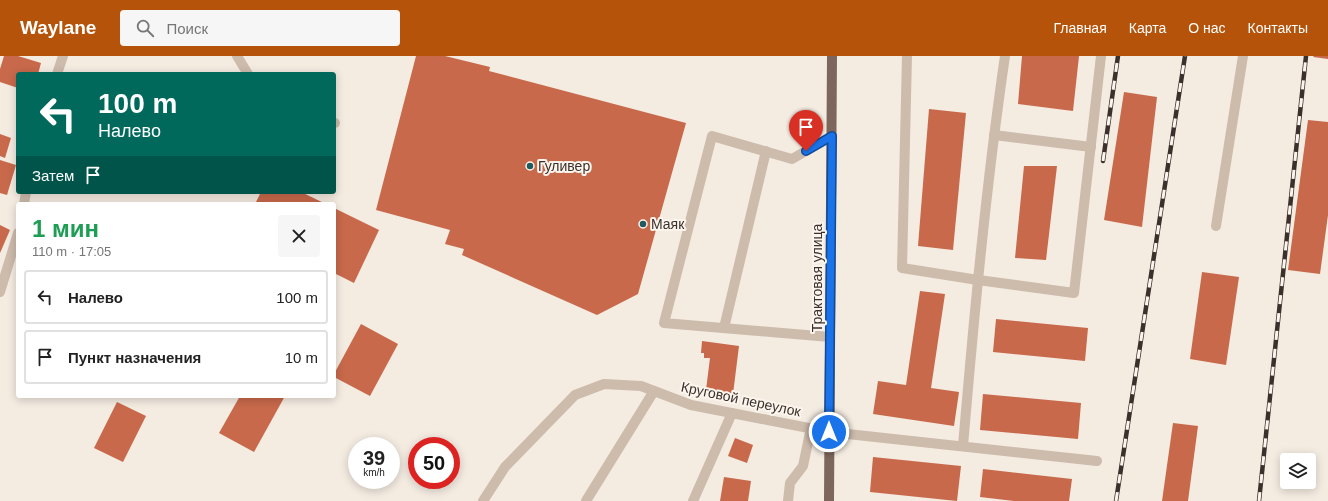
<!DOCTYPE html>
<html lang="ru">
<head>
<meta charset="utf-8">
<style>
  :root { --surface:#fff; --page:#f6f6f6; --text:#222; --muted:#767676; --line:#e0e0e0; --accent:#b45309 }
  body { margin:0; font-family:Helvetica,sans-serif; background:var(--page); color:var(--text); height:100vh; display:flex; flex-direction:column; font-size:15px; white-space:nowrap }
  * { box-sizing:border-box; margin:0 }
  p { font-size:13px; color:var(--muted) }
  .icon { flex:none; width:22px; height:22px; fill:none; stroke:currentColor; stroke-width:2; stroke-linecap:round; stroke-linejoin:round }
  .map { position:relative; flex:1; overflow:hidden }
  .side { position:absolute; left:16px; top:146px; width:320px; height:196px; display:flex; flex-direction:column; background:var(--surface); border-radius:4px; box-shadow:0 2px 10px #0003 }
  .side>* { flex:none }
  .top-card { position:absolute; left:16px; top:16px; width:320px; height:122px; border-radius:4px; box-shadow:0 2px 10px #0003; background:#00695c; color:#fff; overflow:hidden }
  .tools { position:absolute; left:1280px; top:397px; display:grid; gap:8px }
  .tools a { display:grid; place-items:center; width:36px; height:36px; border-radius:4px; background:var(--surface); box-shadow:0 2px 10px #0003; font-size:20px }
  .speed { position:absolute; left:348px; top:381px; display:flex; gap:8px; font-size:20px; font-weight:700; text-align:center }
  .speed>* { display:grid; place-content:center; width:52px; height:52px; border-radius:50%; background:var(--surface); box-shadow:0 2px 10px #0003; line-height:1 }
  .speed small { font-size:10px; font-weight:400 }
  .speed .limit { border:6px solid #d22; background:#fff; color:#111 }
  .pin { position:absolute; display:grid; place-items:center; width:34px; height:34px; color:#fff; margin:-41px -17px; border-radius:50% 50% 50% 0; rotate:-45deg; box-shadow:0 0 4px #0007 }
  .pin .icon { rotate:45deg }
  .me { position:absolute; width:44px; margin:-22px; rotate:0deg; stroke-linejoin:round; filter:drop-shadow(0 0 3px #0008) }
  .turn { display:flex; align-items:center; gap:14px; height:84px; padding:0 16px; font-size:18px }
  .turn .icon { width:52px; height:52px; stroke-width:2.5 }
  .turn b { display:block; font-size:28px; line-height:34px }
  .then { display:flex; align-items:center; height:38px; padding:0 16px; background:#0003; gap:8px; font-size:15px }
  .round { display:grid; place-items:center; flex:none; width:42px; height:42px; border-radius:4px; background:var(--page) }
  .summary { display:flex; align-items:center; justify-content:space-between; height:68px; padding:0 16px }
  h1 { font-size:24px; font-weight:600; line-height:30px; color:#1e9e55 }
  ul { padding:0; list-style:none }
  li { display:flex; align-items:center; gap:12px; height:54px; margin:0 8px 6px; padding:0 8px; border:2px solid var(--line); border-radius:4px }
  li div { flex:1 }
  li b { display:block; font-size:15px }
  li em { font-style:normal }
  header { display:flex; align-items:center; gap:24px; box-sizing:border-box; height:56px; padding:0 20px; background:var(--accent); color:#fff }
  header strong { font-size:19px }
  nav { display:flex; gap:22px; margin-inline-start:auto; font-size:14px }
  .search { width:280px; height:36px; background:var(--page); display:flex; align-items:center; gap:10px; box-sizing:border-box; padding:0 14px; border-radius:4px; color:var(--muted); font-size:15px }
  .map>svg:first-child { display:block }
  .building { fill:#c8694b }
  .lines { fill:none; stroke-linecap:round; stroke-linejoin:round }
  .minor { stroke:#cdbbac; stroke-width:10 }
  .major { stroke:#7d675c; stroke-width:10 }
  .rail-casing { stroke:#3b302b; stroke-width:4.5 }
  .rail { stroke:#fbf5ee; stroke-width:3; stroke-dasharray:9; stroke-linecap:butt }
  .route-casing { stroke:#114b97; stroke-width:10 }
  .route { stroke:#1a73e8; stroke-width:7 }
  .poi-dot { fill:#1f5a5e; stroke:#fbf5ee; stroke-width:1.5 }
  .labels { text-anchor:middle; dominant-baseline:central; stroke-width:4; stroke-linejoin:round; paint-order:stroke }
  .poi-label { font-size:14px; fill:#3b302b; stroke:#fbf5ee; text-anchor:start }
  .street-label { font-size:14px; fill:#3b302b; stroke:#fbf5ee }
</style>
</head>
<body>
<header>
<strong>Waylane</strong>
<div class="search"><svg class="icon" aria-label="search" viewBox="0 0 24 24"><circle cx="10" cy="10" r="6"/><path d="M15 15l6 6"/></svg>Поиск</div>
<nav><a>Главная</a><a>Карта</a><a>О нас</a><a>Контакты</a></nav>
</header>
<div class="map">
<svg width="1328" height="445" viewBox="0 0 1328 445">
  <rect width="100%" height="100%" fill="#f4ebe1"/>
  <!-- building -->
  <g class="building">
    <path d="M4,0H18L41,7L38,18H18V32L0,26V13Z"/>
    <path d="M416,0H445L490,11L489,15L686,67L638,238L597,259L462,199L464,193L445,188L450,174L376,154Z"/>
    <path d="M1022,0H1079L1073,55L1018,48Z"/>
    <path d="M1314,0H1328V3L1313,1Z"/>
    <path d="M1124,36L1157,41L1142,171L1104,164Z"/>
    <path d="M929,53L966,57L953,194L918,190Z"/>
    <path d="M1308,64L1328,66V159L1320,218L1288,214Z"/>
    <path d="M0,78L11,82L5,102L0,100Z"/>
    <path d="M0,104L16,109L7,139L0,137Z"/>
    <path d="M1024,110H1057L1046,204L1015,202Z"/>
    <path d="M261,136H301L326,148H255Z"/>
    <path d="M334,152L379,174L354,227L334,217Z"/>
    <path d="M0,169L10,174L0,197Z"/>
    <path d="M1202,216L1239,221L1226,309L1190,303Z"/>
    <path d="M920,235L945,238L931,332L959,336L954,370L873,358L878,325L906,329Z"/>
    <path d="M996,263L1088,272L1085,305L993,296Z"/>
    <path d="M361,268L398,288L370,340L334,321V318Z"/>
    <path d="M702,285L739,290L733,338L706,334L710,302H704V297H701Z"/>
    <path d="M983,338L1081,347L1078,383L980,374Z"/>
    <path d="M240,340H285L254,396L219,377Z"/>
    <path d="M117,346L146,360L123,406L94,392Z"/>
    <path d="M1173,367L1198,370L1188,445H1162Z"/>
    <path d="M735,382L753,389L747,407L728,400Z"/>
    <path d="M873,401L961,410L957,445L870,436Z"/>
    <path d="M983,413L1072,423L1069,445H1014L980,441Z"/>
    <path d="M724,421L751,425L748,445H720Z"/>
  </g>
  <g class="lines">
    <!-- minor -->
    <g class="minor">
      <path d="M237,0L248,18"/>
      <path d="M907,0L902,212L978,224L1074,237L1101,0"/>
      <path d="M57,18L63,0"/>
      <path d="M334,67H335"/>
      <path d="M994,79L1091,91"/>
      <path d="M24,148L26,136"/>
      <path d="M1216,170L1243,0"/>
      <path d="M0,236L18,177"/>
      <path d="M724,272L766,95"/>
      <path d="M830,281L664,267L712,80L792,103L832,80"/>
      <path d="M963,390C974,260 986,130 1005,0"/>
      <path d="M483,445L505,411L575,339L604,328L641,330L691,349L829,376L1097,405"/>
      <path d="M586,445L654,335"/>
      <path d="M693,445L732,357"/>
      <path d="M788,445L790,427L803,410L811,372"/>
    </g>
    <!-- major -->
    <path class="major" d="M829,445L832,0"/>
    <!-- rail casing -->
    <g class="rail-casing">
      <g id="rail">
        <path d="M1103,105L1118,0"/>
        <path d="M1116,445L1185,0"/>
        <path d="M1259,445L1306,0"/>
      </g>
    </g>
    <!-- rail -->
    <use href="#rail" class="rail"/>
  </g>
  <g class="lines">
    <!-- route casing -->
    <g class="route-casing">
      <path id="route" d="M806,95L832,80L829,376"/>
    </g>
    <!-- route -->
    <use href="#route" class="route"/>
  </g>
  <!-- markers -->
  <g class="poi-dot">
    <circle cx="530" cy="110" r="4"/>
    <circle cx="643" cy="168" r="4"/>
  </g>
  <g class="labels">
    <!-- poi labels -->
    <g class="poi-label">
      <text x="538" y="110">Гуливер</text>
      <text x="651" y="168">Маяк</text>
    </g>
    <!-- street labels -->
    <g class="street-label">
      <text transform="translate(817 222) rotate(-90)">Трактовая улица</text>
      <text transform="translate(741 343) rotate(12)">Круговой переулок</text>
    </g>
  </g>
</svg>
<div class="tools">
<a><svg class="icon" aria-label="layers" viewBox="0 0 24 24"><path d="M12 4l9 5-9 5-9-5zM3 14l9 5 9-5"/></svg></a>
</div>
<div class="speed"><div>39<small>km/h</small></div><div class="limit">50</div></div>
<div class="pin" style="left:806px;top:95px;background:#d93025"><svg class="icon" aria-label="arrive" viewBox="0 0 24 24"><path d="M6 21V4h12l-3 4 3 4H6"/></svg></div>
<svg class="me" style="left:829px;top:376px" viewBox="-20 -20 40 40"><circle r="17" fill="#1a73e8" stroke="#fff" stroke-width="3"/><path d="M0-11L8 9 0 5-8 9z" fill="#fff"/></svg>
<div class="top-card">
<div class="turn"><svg class="icon" aria-label="left" viewBox="0 0 24 24"><path d="M17 20v-9H6M10 6l-5 5 5 5"/></svg><div><b>100 m</b>Налево</div></div>
<div class="then">Затем<svg class="icon" aria-label="arrive" viewBox="0 0 24 24"><path d="M6 21V4h12l-3 4 3 4H6"/></svg></div>
</div>
<section class="side">
<div class="summary"><div><h1>1 мин</h1><p>110 m · 17:05</p></div><a class="round"><svg class="icon" aria-label="close" viewBox="0 0 24 24"><path d="M6 6l12 12M18 6L6 18"/></svg></a></div>
<ul>
<li><svg class="icon" aria-label="left" viewBox="0 0 24 24"><path d="M17 20v-9H6M10 6l-5 5 5 5"/></svg><div><b>Налево</b></div><em>100 m</em></li>
<li><svg class="icon" aria-label="arrive" viewBox="0 0 24 24"><path d="M6 21V4h12l-3 4 3 4H6"/></svg><div><b>Пункт назначения</b></div><em>10 m</em></li>
</ul>
</section>
</div>
</body>
</html>
